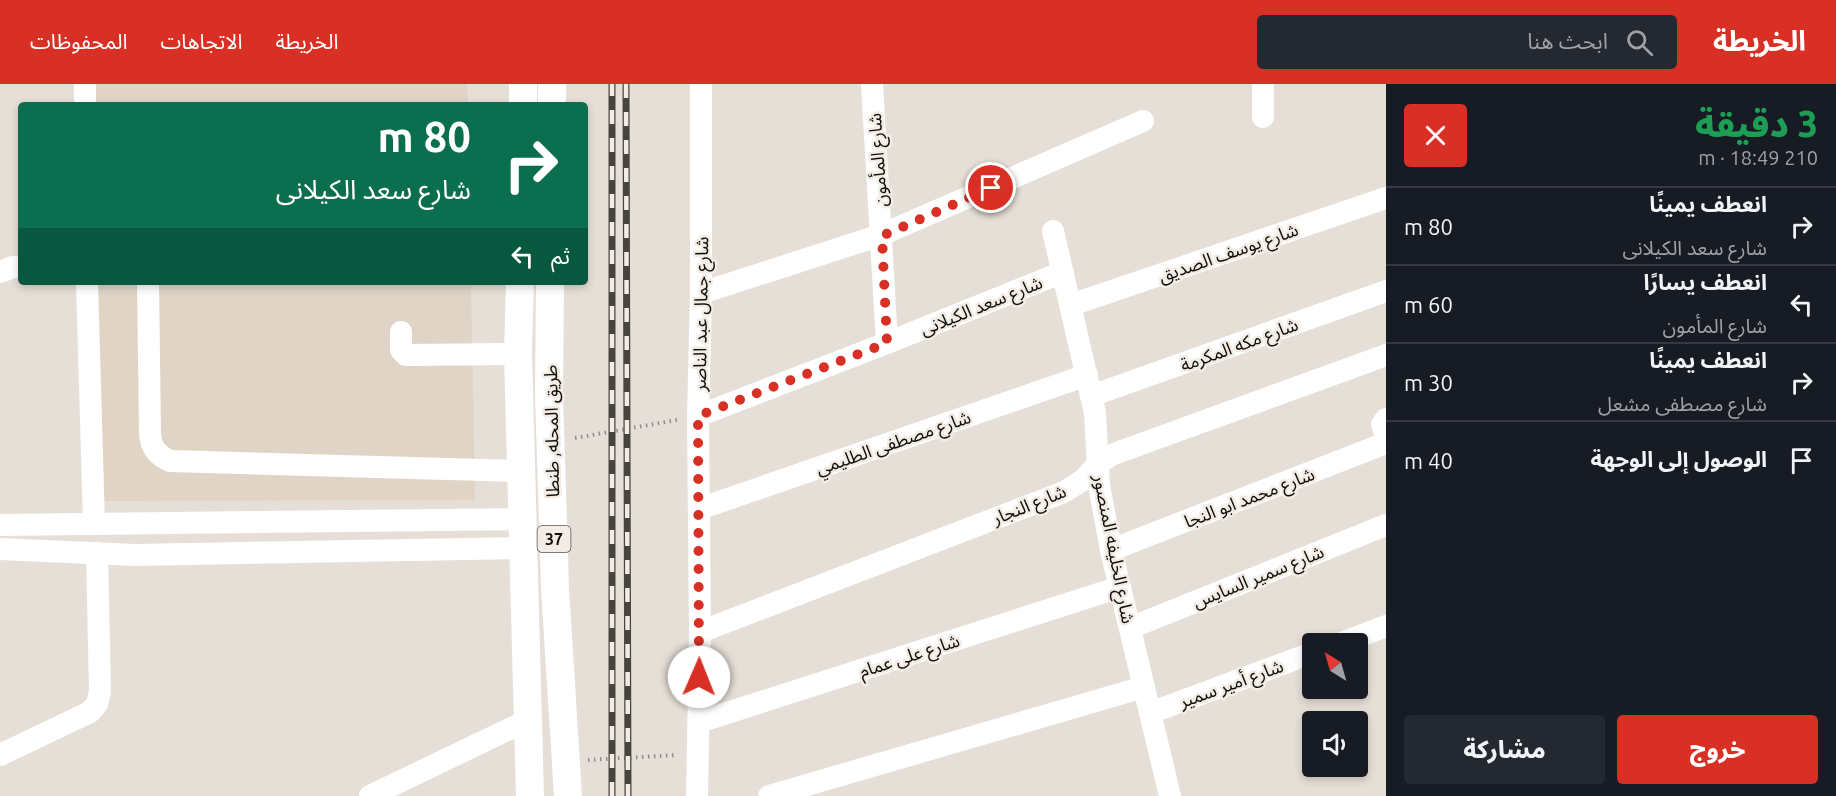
<!DOCTYPE html>
<html lang="ar">
<head>
<meta charset="utf-8">
<style>
  :root { --surface:#171b24; --page:#242831; --text:#f1f3f6; --muted:#9ea1a6; --line:#363941; --accent:#d93025 }
  body { margin:0; font-family:Ubuntu,"Noto Sans Arabic",sans-serif; background:var(--page); color:var(--text); direction:rtl; height:100vh; display:flex; flex-direction:column; font-size:22px; white-space:nowrap }
  * { box-sizing:border-box; margin:0 }
  p { font-size:20px; color:var(--muted) }
  .icon { flex:none; width:33px; height:33px; fill:none; stroke:currentColor; stroke-width:2; stroke-linecap:round; stroke-linejoin:round }
  .map { position:relative; flex:1; overflow:hidden; direction:ltr }
  .panel { display:flex; flex-direction:column; background:var(--surface); width:450px }
  .panel>* { flex:none }
  .guide { position:absolute; left:18px; top:18px; width:570px; height:183px; border-radius:6px; box-shadow:0 3px 9px #0003; direction:rtl; background:#0b6e4f; color:#fff; overflow:hidden }
  .needle { width:39px; rotate:323deg }
  .fabs { position:absolute; left:1302px; top:549px; display:grid; gap:12px }
  .fabs a { display:grid; place-items:center; width:66px; height:66px; border-radius:6px; background:var(--surface); box-shadow:0 3px 9px #0003; font-size:30px }
  .pin { position:absolute; display:grid; place-items:center; width:51px; height:51px; color:#fff; margin:-26px; border:3px solid #fff; border-radius:50%; box-shadow:0 2px 6px #0007 }
  .me { position:absolute; width:66px; margin:-33px; rotate:1deg; stroke-linejoin:round; filter:drop-shadow(0 0 4px #0008) }
  .turn { display:flex; align-items:center; gap:21px; height:126px; padding:0 18px; font-size:27px }
  .turn .icon { width:78px; height:78px; stroke-width:2.5 }
  .turn b { display:block; font-size:42px; line-height:51px }
  .then { display:flex; align-items:center; height:57px; padding:0 18px; background:#0003; gap:12px; font-size:22px }
  .round { display:grid; place-items:center; flex:none; width:63px; height:63px; border-radius:6px; background:var(--page) }
  .summary { display:flex; align-items:center; justify-content:space-between; height:102px; padding:0 18px }
  h1 { font-size:36px; font-weight:800; line-height:45px; color:#1e9e55 }
  .cta { display:flex; gap:12px; margin-top:auto; padding:12px 18px }
  .cta a { flex:1; height:69px; border-radius:6px; background:var(--accent); color:#fff; font-size:24px; font-weight:800; line-height:69px; text-align:center }
  .cta a+a { background:var(--page); color:var(--text) }
  ul { padding:0; list-style:none }
  li { display:flex; align-items:center; gap:18px; height:78px; padding:0 18px; border-top:2px solid var(--line) }
  li div { flex:1 }
  li b { display:block; font-size:22px }
  li em { font-style:normal }
  header { display:flex; align-items:center; gap:36px; box-sizing:border-box; height:84px; padding:0 30px; background:var(--accent); color:#fff }
  header strong { font-size:28px }
  nav { display:flex; gap:33px; margin-inline-start:auto; font-size:21px }
  .search { width:420px; height:54px; background:var(--page); display:flex; align-items:center; gap:15px; box-sizing:border-box; padding:0 21px; border-radius:6px; color:var(--muted); font-size:22px }
  main { display:flex; flex:1; min-height:0 }
  .map>svg:first-child { display:block }
  .built { fill:#e0d4c6 }
  .lines { fill:none; stroke-linecap:round; stroke-linejoin:round }
  .path { stroke:#918c86; stroke-width:4; stroke-dasharray:1.5 4.5; stroke-linecap:butt }
  .minor { stroke:#fff; stroke-width:22 }
  .major { stroke:#fff; stroke-width:28 }
  .rail-casing { stroke:#474440; stroke-width:7 }
  .rail { stroke:#f3ece4; stroke-width:4.5; stroke-dasharray:14; stroke-linecap:butt }
  .route { stroke:#d93025; stroke-width:10; stroke-dasharray:0 18 }
  .labels { text-anchor:middle; dominant-baseline:central; stroke-width:5; stroke-linejoin:round; paint-order:stroke }
  .shield { fill:#f3ece4; stroke:#55514d; stroke-width:1.5 }
  .shield-label { font-size:16px; font-weight:bold; fill:#110f0c }
  .street-label { font-size:18px; fill:#110f0c; stroke:#f3ece4 }
</style>
</head>
<body>
<header>
<strong>الخريطة</strong>
<div class="search"><svg class="icon" aria-label="search" viewBox="0 0 24 24"><circle cx="10" cy="10" r="6"/><path d="M15 15l6 6"/></svg>ابحث هنا</div>
<nav><a>الخريطة</a><a>الاتجاهات</a><a>المحفوظات</a></nav>
</header>
<main>
<section class="panel">
<div class="summary"><div><h1>3 دقيقة</h1><p>210 m · 18:49</p></div><a class="round" style="background:#d93025;color:#fff"><svg class="icon" aria-label="close" viewBox="0 0 24 24"><path d="M6 6l12 12M18 6L6 18"/></svg></a></div>
<ul>
<li><svg class="icon" aria-label="right" viewBox="0 0 24 24"><path d="M7 20v-9h11M14 6l5 5-5 5"/></svg><div><b>انعطف يمينًا</b><p>شارع سعد الكيلانى</p></div><em>80 m</em></li>
<li><svg class="icon" aria-label="left" viewBox="0 0 24 24"><path d="M17 20v-9H6M10 6l-5 5 5 5"/></svg><div><b>انعطف يسارًا</b><p>شارع المأمون</p></div><em>60 m</em></li>
<li><svg class="icon" aria-label="right" viewBox="0 0 24 24"><path d="M7 20v-9h11M14 6l5 5-5 5"/></svg><div><b>انعطف يمينًا</b><p>شارع مصطفى مشعل</p></div><em>30 m</em></li>
<li><svg class="icon" aria-label="arrive" viewBox="0 0 24 24"><path d="M6 21V4h12l-3 4 3 4H6"/></svg><div><b>الوصول إلى الوجهة</b></div><em>40 m</em></li>
</ul>
<div class="cta"><a>خروج</a><a>مشاركة</a></div>
</section>
<div class="map">
<svg width="1386" height="712" viewBox="0 0 1386 712">
  <rect width="100%" height="100%" fill="#e6dfd7"/>
  <!-- built -->
  <g class="built">
    <path d="M91,0H467L468,21H91Z"/>
    <path d="M91,198H471L475,416L92,417Z"/>
  </g>
  <g class="lines">
    <!-- path -->
    <g class="path">
      <path d="M575,354L677,336"/>
      <path d="M588,676L676,671"/>
    </g>
    <!-- minor -->
    <g class="minor">
      <path d="M85,0V21"/>
      <path d="M872,0L887,259"/>
      <path d="M1263,33V0"/>
      <path d="M1053,147L1095,329L1099,401L1111,466L1170,712"/>
      <path d="M0,188L13,183H21"/>
      <path d="M87,198L94,440"/>
      <path d="M148,198L150,349C151,364 157,371 170,377L522,387"/>
      <path d="M701,209L881,151L1143,37"/>
      <path d="M1071,221L1386,114"/>
      <path d="M401,248V266L406,271L518,270"/>
      <path d="M1091,312L1386,207"/>
      <path d="M698,332L887,259L1063,188"/>
      <path d="M1386,335L1382,340L1386,353"/>
      <path d="M699,425L1087,291"/>
      <path d="M0,441L523,435"/>
      <path d="M0,465L135,471L524,464"/>
      <path d="M1111,466L1386,359"/>
      <path d="M1130,544L1386,441"/>
      <path d="M700,548L1064,408L1083,396L1099,379L1111,371L1386,271"/>
      <path d="M1339,560L1386,542"/>
      <path d="M1150,629L1312,569"/>
      <path d="M699,638L1120,503"/>
      <path d="M0,671L90,628L97,620L100,608L97,469"/>
      <path d="M370,712L528,636"/>
      <path d="M697,712L700,548L698,332L701,209V0"/>
      <path d="M769,712L1144,603"/>
    </g>
    <!-- major -->
    <g class="major">
      <path d="M523,21V0"/>
      <path d="M552,21V0"/>
      <path d="M520,198L518,270L530,712"/>
      <path d="M550,198L549,310L555,504L568,712"/>
    </g>
    <!-- rail casing -->
    <g class="rail-casing">
      <g id="rail">
        <path d="M626,0L628,712"/>
        <path d="M612,712V0"/>
      </g>
    </g>
    <!-- rail -->
    <use href="#rail" class="rail"/>
  </g>
  <g class="lines">
    <!-- route -->
    <path class="route" d="M699,593L698,332L887,259L882,152L991,104"/>
  </g>
  <g class="labels">
    <!-- shield labels -->
    <rect class="shield" x="537.5" y="442" width="33" height="26" rx="4.5"/>
    <g class="shield-label">
      <text x="554" y="455">37</text>
    </g>
    <!-- street labels -->
    <g class="street-label">
      <text transform="translate(877 76) rotate(-94)">شارع المأمون</text>
      <text transform="translate(1228 168) rotate(-19)">شارع يوسف الصديق</text>
      <text transform="translate(981 221) rotate(-22)">شارع سعد الكيلانى</text>
      <text transform="translate(700 230) rotate(-89)">شارع جمال عبد الناصر</text>
      <text transform="translate(1239 260) rotate(-20)">شارع مكه المكرمة</text>
      <text transform="translate(551 347) rotate(-91)">طريق المحله, طنطا</text>
      <text transform="translate(893 358) rotate(-19)">شارع مصطفى الطليمي</text>
      <text transform="translate(1249 413) rotate(-21)">شارع محمد ابو النجا</text>
      <text transform="translate(1029 420) rotate(-22)">شارع النجار</text>
      <text transform="translate(1115 465) rotate(79)">شارع الخليفه المنصور</text>
      <text transform="translate(1258 492) rotate(-22)">شارع سمير السايس</text>
      <text transform="translate(909 571) rotate(-18)">شارع على عمام</text>
      <text transform="translate(1231 599) rotate(-20)">شارع أمير سمير</text>
    </g>
  </g>
</svg>
<div class="fabs">
<a><svg class="needle" viewBox="-14 -14 28 28"><path d="M0-13l5 13h-10z" fill="#e53935"/><path d="M0 13l5-13h-10z" fill="#9ea1a6"/></svg></a>
<a><svg class="icon" aria-label="sound" viewBox="0 0 24 24"><path d="M4 9h4l5-4v14l-5-4H4zM17 9q2 3 0 6"/></svg></a>
</div>
<div class="pin" style="left:991px;top:104px;background:#d93025"><svg class="icon" aria-label="arrive" viewBox="0 0 24 24"><path d="M6 21V4h12l-3 4 3 4H6"/></svg></div>
<svg class="me" style="left:699px;top:593px" viewBox="-20 -20 40 40"><circle r="19" fill="#fff"/><path d="M0-13L10 11 0 6-10 11z" fill="#d93025"/></svg>
<div class="guide">
<div class="turn"><svg class="icon" aria-label="right" viewBox="0 0 24 24"><path d="M7 20v-9h11M14 6l5 5-5 5"/></svg><div><b>80 m</b>شارع سعد الكيلانى</div></div>
<div class="then">ثم<svg class="icon" aria-label="left" viewBox="0 0 24 24"><path d="M17 20v-9H6M10 6l-5 5 5 5"/></svg></div>
</div>
</div>
</main>
</body>
</html>
